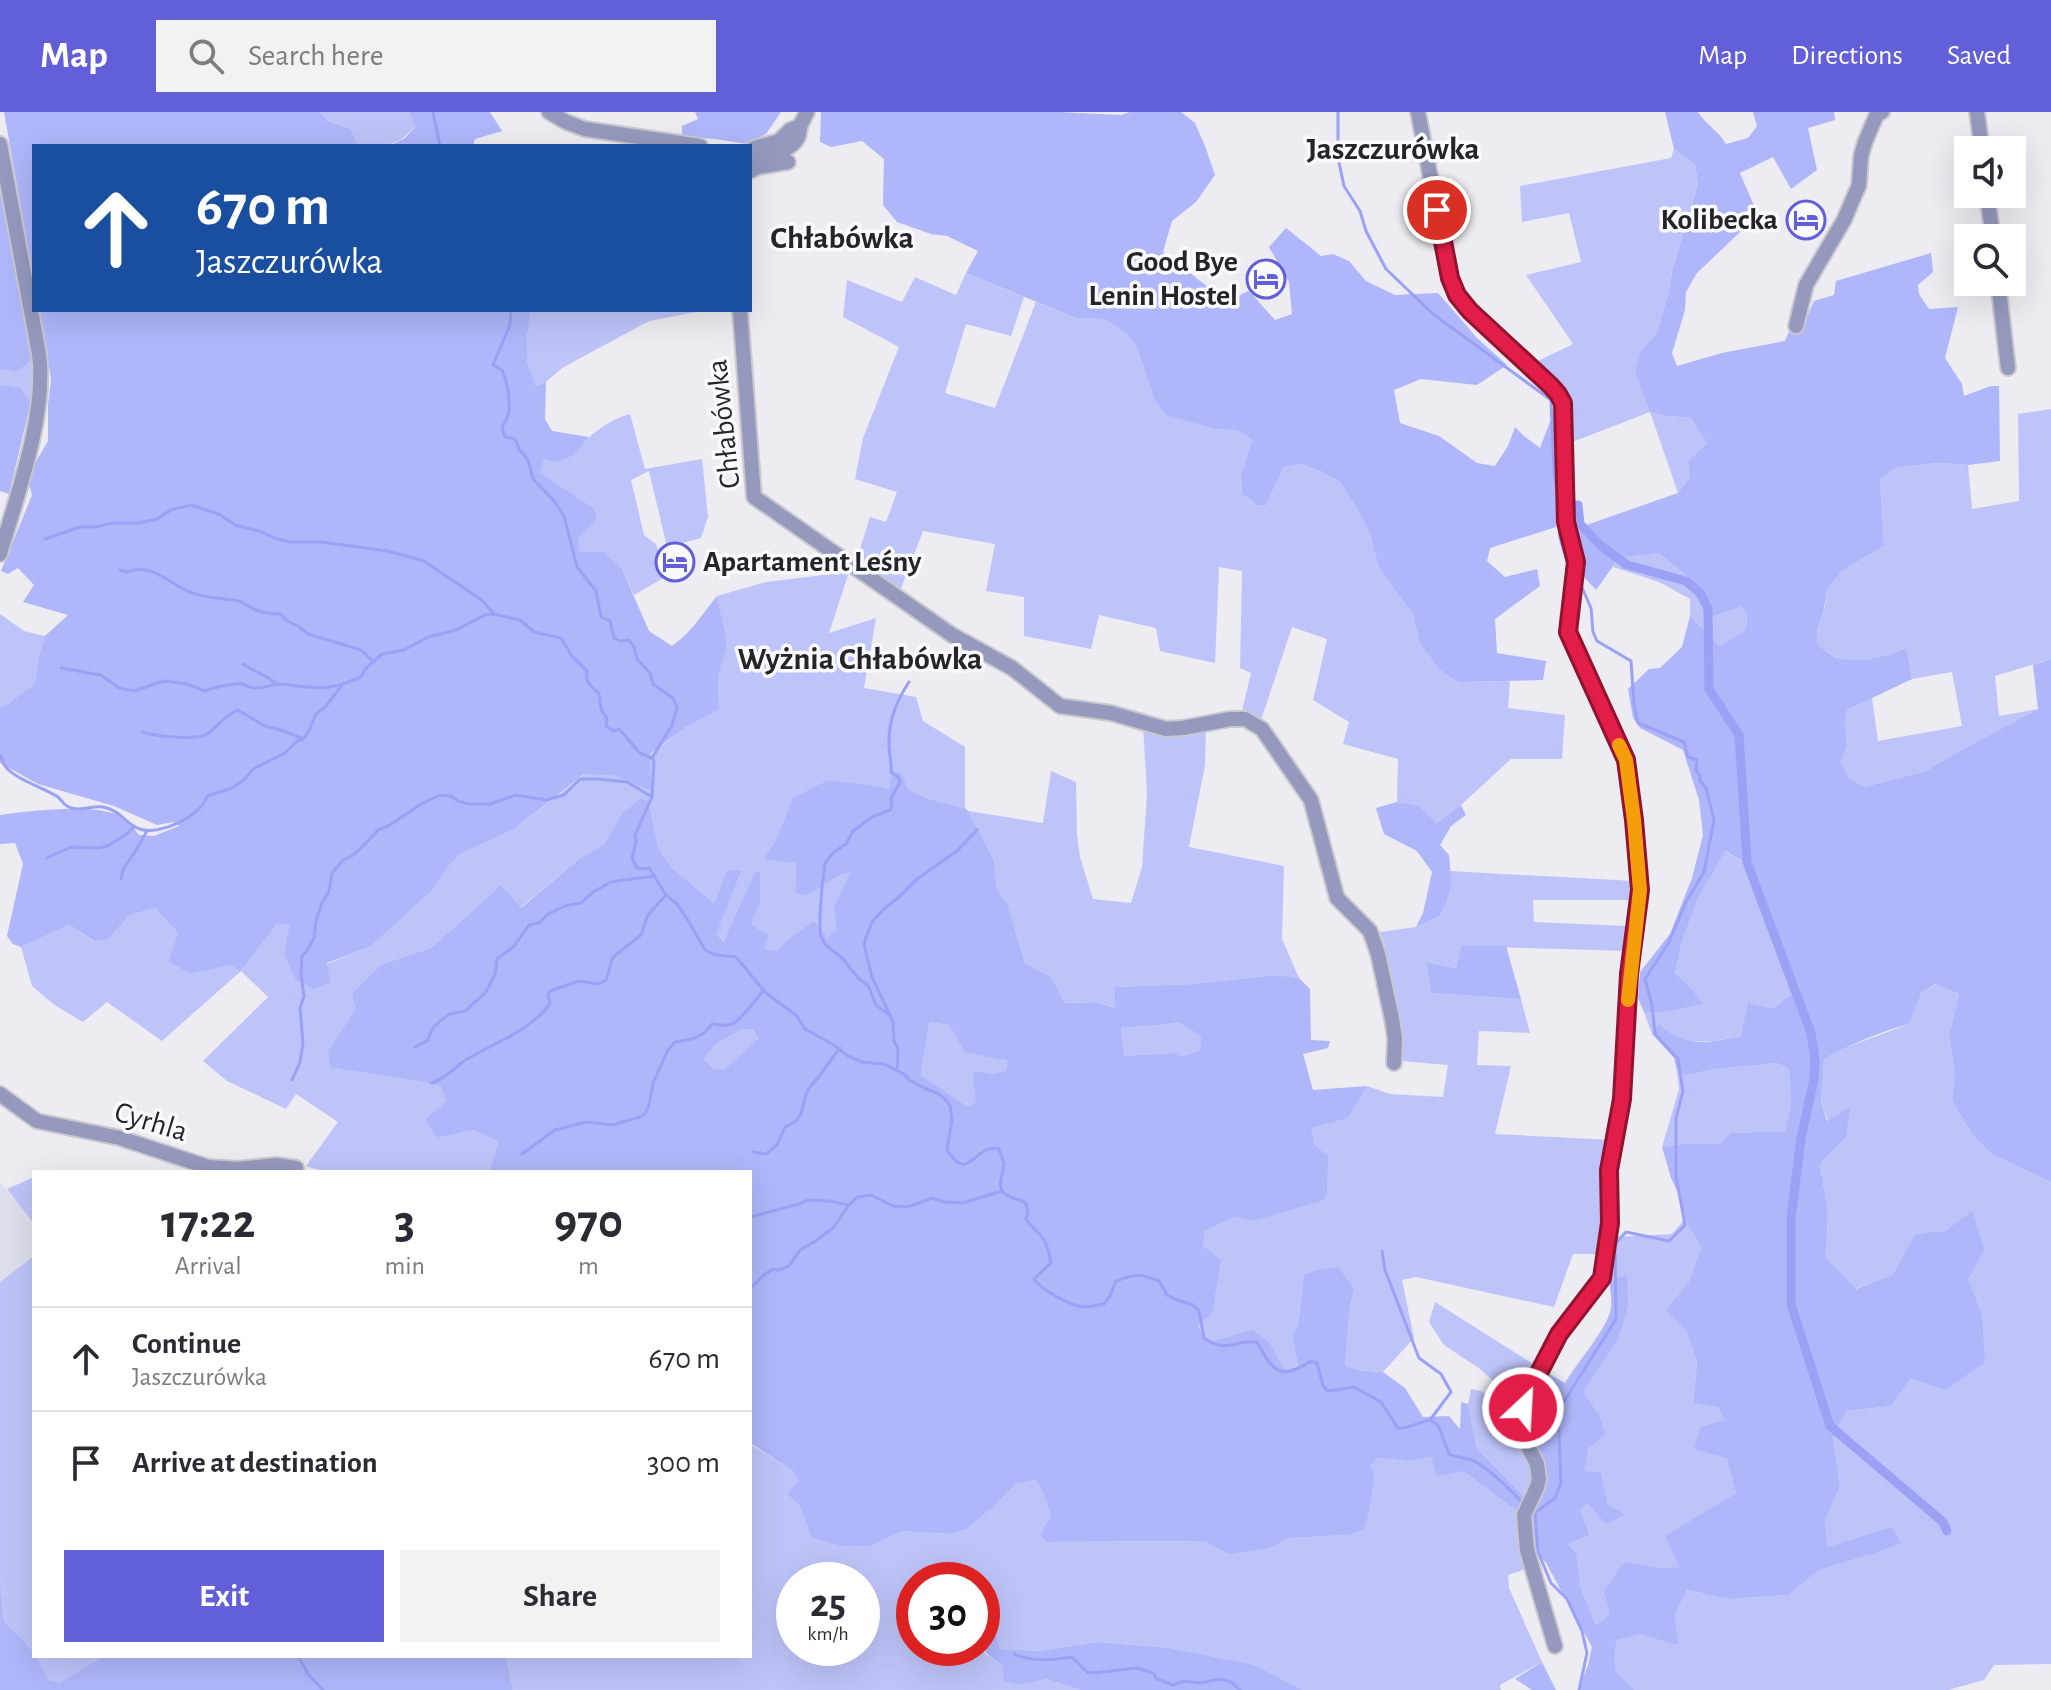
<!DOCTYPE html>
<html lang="en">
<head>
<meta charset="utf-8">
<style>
  :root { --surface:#fff; --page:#f2f2f3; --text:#2b2b33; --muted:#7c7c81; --line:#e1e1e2; --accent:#625fd8 }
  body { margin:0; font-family:"Alegreya Sans",sans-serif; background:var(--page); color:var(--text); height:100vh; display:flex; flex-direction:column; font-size:30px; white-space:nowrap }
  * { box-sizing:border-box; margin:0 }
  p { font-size:26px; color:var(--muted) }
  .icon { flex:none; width:44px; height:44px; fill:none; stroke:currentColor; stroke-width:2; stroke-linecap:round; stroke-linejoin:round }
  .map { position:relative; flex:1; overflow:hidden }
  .side { position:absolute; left:32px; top:1058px; width:720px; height:488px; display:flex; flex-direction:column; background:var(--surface); border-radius:0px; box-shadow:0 8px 32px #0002 }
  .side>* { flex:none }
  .top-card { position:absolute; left:32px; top:32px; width:720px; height:168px; border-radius:0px; box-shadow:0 8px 32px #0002; background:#1a4fa0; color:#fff; overflow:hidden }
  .fabs { position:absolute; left:1954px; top:24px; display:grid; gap:16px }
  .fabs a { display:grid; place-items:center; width:72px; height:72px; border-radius:0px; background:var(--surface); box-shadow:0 8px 32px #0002; font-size:40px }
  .speed { position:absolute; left:776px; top:1450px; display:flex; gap:16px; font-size:40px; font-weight:700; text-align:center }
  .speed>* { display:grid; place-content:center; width:104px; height:104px; border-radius:50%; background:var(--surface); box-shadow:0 8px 32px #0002; line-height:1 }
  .speed small { font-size:20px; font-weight:400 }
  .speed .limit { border:12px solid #d22; background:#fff; color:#111 }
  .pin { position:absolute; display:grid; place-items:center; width:68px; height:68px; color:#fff; margin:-34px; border:4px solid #fff; border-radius:50%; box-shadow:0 2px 8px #0007 }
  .me { position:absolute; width:88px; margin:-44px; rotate:25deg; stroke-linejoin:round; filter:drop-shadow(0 0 6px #0008) }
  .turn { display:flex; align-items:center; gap:28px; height:168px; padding:0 32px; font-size:36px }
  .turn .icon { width:104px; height:104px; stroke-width:2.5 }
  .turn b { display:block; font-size:56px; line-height:68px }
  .eta { display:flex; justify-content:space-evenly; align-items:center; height:136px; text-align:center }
  .eta b { font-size:48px; font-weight:700; line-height:56px }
  .primary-button { display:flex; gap:16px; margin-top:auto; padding:16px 32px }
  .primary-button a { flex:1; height:92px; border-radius:0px; background:var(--accent); color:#fff; font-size:32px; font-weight:700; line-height:92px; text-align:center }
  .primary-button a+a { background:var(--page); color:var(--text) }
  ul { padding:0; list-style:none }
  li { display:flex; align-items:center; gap:24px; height:104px; padding:0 32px; border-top:2px solid var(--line) }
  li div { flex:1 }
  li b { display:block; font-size:30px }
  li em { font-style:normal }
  header { display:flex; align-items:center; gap:48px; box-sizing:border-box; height:112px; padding:0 40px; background:var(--accent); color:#fff }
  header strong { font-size:38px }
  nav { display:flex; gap:44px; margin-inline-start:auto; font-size:28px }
  .search { width:560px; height:72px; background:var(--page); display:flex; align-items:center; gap:20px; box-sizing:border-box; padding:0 28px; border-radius:0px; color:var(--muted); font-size:30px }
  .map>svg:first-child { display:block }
  .built { fill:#dee0ed }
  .green { fill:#bec4f9; fill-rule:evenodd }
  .forest { fill:#afb6fa; fill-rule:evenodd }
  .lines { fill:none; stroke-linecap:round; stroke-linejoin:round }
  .stream { stroke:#9ba1f5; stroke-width:3 }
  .canal { stroke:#9ba1f5; stroke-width:9 }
  .minor-casing { stroke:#c8c8cd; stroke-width:18 }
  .minor { stroke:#9599be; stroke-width:14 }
  .route-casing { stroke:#92132f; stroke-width:20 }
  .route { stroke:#e11d48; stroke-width:14 }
  .slow { stroke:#f59e0b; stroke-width:14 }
  .labels { text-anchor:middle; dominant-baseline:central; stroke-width:7; stroke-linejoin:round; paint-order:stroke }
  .poi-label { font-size:30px; font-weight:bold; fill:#252527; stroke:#f9fafe; text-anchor:end }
  .street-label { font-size:30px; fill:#252527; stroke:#f9fafe }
  .neighbourhood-label { font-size:32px; font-weight:bold; fill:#252527; stroke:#f9fafe }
</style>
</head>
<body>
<header>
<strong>Map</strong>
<div class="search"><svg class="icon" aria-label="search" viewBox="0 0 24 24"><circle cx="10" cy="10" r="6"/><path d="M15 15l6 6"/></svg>Search here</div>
<nav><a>Map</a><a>Directions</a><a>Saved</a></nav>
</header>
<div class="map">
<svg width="2051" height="1578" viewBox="0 0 2051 1578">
  <rect width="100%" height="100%" fill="#ececf2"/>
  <!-- built -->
  <path class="built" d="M0,1070L34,1112V1144L0,1170Z"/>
  <!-- green -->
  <g class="green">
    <path d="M320,0H409L415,14C397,35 387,34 361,34L357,32L351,17L328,9Z"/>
    <path d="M1674,37L1695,52L1698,72L1672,159L1669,179L1657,222L1641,239L1669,304L1692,306L1707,331L1688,349L1690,365L1678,381L1650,300L1567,332V292L1534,251L1573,232L1526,163L1581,150L1569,101L1522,110L1520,74L1671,46Z"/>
    <path d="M966,161L1024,185L1011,224L966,212L945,281L995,296L1036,190L1076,206L1104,207L1126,221L1136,233L1155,289L1215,317L1240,319L1252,328L1241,363L1242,382L1257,393H1266L1284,355L1301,352L1322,360L1340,370L1358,398L1370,422L1378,454L1413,503L1419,529L1459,570L1510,569L1508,596L1565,603L1562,647H1511L1461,693L1437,711L1418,693L1397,690L1398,647L1343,632L1349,610L1313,588L1327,527L1292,515L1261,608L1241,603L1251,561L1240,556L1242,459L1219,455L1215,551L1160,539L1156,516L1099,503L1091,537L1024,524V485L986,479L995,432L923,419L900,479L856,450L870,405L886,410L897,380L855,367L863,326L899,235L843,205L847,168L902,190L915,165L956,183Z"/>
    <path d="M531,198H696L697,200L649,209L562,256L546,270L536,274L527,249V225Z"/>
    <path d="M33,247L31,290L20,275L0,273V257L17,260Z"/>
    <path d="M2051,297V547L1995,564L1999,604L2038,597L1961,638L1926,659L1864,675L1849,665L1841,650L1847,634L1845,610L1847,598L1872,586L1878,629L1962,614L1952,560L1912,567L1907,536C1887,544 1854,554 1834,544C1828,541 1822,536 1817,533V519L1825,494L1827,478L1842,459L1884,434L1880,367L1897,355L1939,351L1968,353L1972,397L2019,389L2018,302Z"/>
    <path d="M630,302L645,357L702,347L708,405L701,426L667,435L649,359L631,368L644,423L656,432L667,464L634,483L622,457L580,440L579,425L539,361L544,347L571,344C588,325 605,309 630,302Z"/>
    <path d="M1659,441L1700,475L1708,487L1712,505L1740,495L1747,501L1746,518L1720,536L1690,504V487L1659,470L1613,455L1619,446Z"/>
    <path d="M849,460L829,521L876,506L864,576L916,585L923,609L965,635V696L929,687L908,677L869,674L793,687L775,730L796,751L795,781L806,784L842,762L852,759L859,827L837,818L827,826L793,904L751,813L760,791L755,760L725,829L716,822L727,758L714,791L671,755L658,735L648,689L621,703L604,732L579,747L520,796L501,773L431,836L382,852L352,881L371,935L440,974L446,989L426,1008L437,1026L474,1018L500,1030L489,1060H325L306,1054L338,1010L296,982L286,997L227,969L203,949L268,885L241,859L162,929L107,890L83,910L53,892L32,874L21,835L69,813L93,829L107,828L130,803L155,796L178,821L189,862L231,853L240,858L277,812H291L284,842L331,870L327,852L370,835L430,779L448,755L460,742L513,718L585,662L616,664L650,643L686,615L719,598L718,564L727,536L725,519L717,484L766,470Z"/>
    <path d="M0,502L24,519L45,524L38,547L35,571L8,592L0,595Z"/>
    <path d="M1143,613L1206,617L1205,653L1189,735L1284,754L1282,827L1299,866L1277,863L1193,872L1115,875L1116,896L1097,890L1065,891L1051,865L1025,851L1007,792L997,778L994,748L968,699L1043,711L1051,659L1076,670L1077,722L1080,745L1093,787L1131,791L1142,755L1147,682Z"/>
    <path d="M1724,739L1752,754L1779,824L1782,850L1800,876L1741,924L1714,929L1688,930L1672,924L1658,913L1652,922L1644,900H1665L1702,892L1691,876L1675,861L1682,830L1698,786Z"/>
    <path d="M1450,759L1634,769L1631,788H1533L1534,810L1625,814L1628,839L1461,834L1456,856L1428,850L1431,881L1521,887L1530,921L1479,919L1477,953L1511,954L1495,1022L1612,1028L1602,1142H1573L1554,1195L1416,1165L1402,1168L1414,1226L1383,1260L1357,1258L1345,1253L1350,1195L1354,1177L1304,1163L1298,1214L1292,1224L1298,1255L1285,1261L1270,1231H1208L1198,1212L1203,1134L1173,941L1123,944L1121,916L1180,911L1201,925V938L1313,978L1358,987L1367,974L1390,982L1443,985L1448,953L1400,949L1385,834L1380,820L1416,815L1440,804L1452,776Z"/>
    <path d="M1937,872L1959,882L1949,923L1955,961L1952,988L1993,1043L2051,1070V1552L1994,1553L1984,1568L1948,1578H1635L1616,1560L1614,1546L1617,1527L1639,1522L1677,1532L1675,1503L1687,1478L1728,1487L1787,1483L1819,1458L1869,1443L1892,1416L1828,1436L1825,1408L1840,1375L1833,1323L1847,1299L1891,1294L1911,1266L1982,1203L1946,1120L1915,1122L1893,1162L1855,1177L1826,1146L1828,1101L1820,1052L1846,1025L1849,996L1828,1009L1821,990L1824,947L1847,935L1909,912L1922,880Z"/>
    <path d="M929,910L949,913L965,941L1007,947L1006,958L992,962L976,990L967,994L921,963Z"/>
    <path d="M742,917L753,918L758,928L724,958H715L704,947L715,933Z"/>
    <path d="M1777,951L1789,957L1791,992L1785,1019L1732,1021L1720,1032H1684L1662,1035L1679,977L1677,959L1686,963L1715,957Z"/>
    <path d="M34,1065V1112L7,1077Z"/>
    <path d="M1685,1107L1701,1136L1689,1169L1667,1199L1686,1216L1697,1250L1693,1292L1718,1295L1726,1308L1727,1345L1736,1381L1666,1424L1681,1455L1661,1456L1623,1450L1610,1502L1596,1513L1581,1477L1577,1443L1568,1432L1590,1423L1580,1398L1589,1392H1607L1583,1360L1599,1302L1583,1280L1618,1228L1627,1162L1609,1168L1612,1128L1616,1125L1672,1122Z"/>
    <path d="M34,1144V1540L4,1509L0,1467V1170Z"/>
    <path d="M1435,1190L1549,1262L1526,1298L1480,1257L1444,1233L1429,1210Z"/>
    <path d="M1471,1277L1482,1279L1511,1315L1534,1366L1525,1385L1477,1337L1468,1292Z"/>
    <path d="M750,1332L793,1359L798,1369L788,1382L800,1394L811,1425L871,1434L902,1419L949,1422L996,1392L1016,1372L1035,1368L1040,1374L1051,1403L1040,1422L1046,1430L1204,1429L1270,1436L1290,1426L1348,1423L1369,1353L1378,1346L1408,1349L1431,1343L1463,1359L1521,1402L1526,1457L1508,1463L1509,1476L1542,1550L1500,1573L1501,1578H1303L1255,1553L1171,1536L1097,1530L1040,1539L1000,1537L994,1516L982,1511V1468H914V1536H982L986,1543L1003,1553L1022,1573L1046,1567L1080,1578H513L506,1544H750ZM794,1468H862V1536H794Z"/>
    <path d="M36,1544H103L74,1563V1578H45L49,1568Z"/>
  </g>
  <!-- forest -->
  <g class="forest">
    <path d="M4,0H320L328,9L351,17L357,32L361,34H34V170Z"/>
    <path d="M409,0H490L502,19L475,27L473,34H390L405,26L415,15Z"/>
    <path d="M695,0H781L766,22L748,32L715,27L682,24V14L698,7Z"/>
    <path d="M821,0H1058L1121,3L1130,0H1181L1195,11L1205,34L1215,63L1196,90L1172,109L1163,140L1226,189L1249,179L1275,208L1292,202L1289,170L1269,135L1286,116L1321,144L1333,142L1349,149L1366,169L1395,183L1438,181L1477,226L1507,253L1477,273L1421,267L1394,278L1400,311L1439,324L1477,351L1495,354L1508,334L1515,315L1524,324L1540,336L1553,302L1560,301L1557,323L1556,415L1490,436L1487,449L1505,465L1537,457L1540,474L1495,507L1497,541L1546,549L1543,568L1459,570L1439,557L1419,529L1413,503L1378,454L1370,422L1358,398L1340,370L1322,360L1301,352L1284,355L1266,393H1257L1242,382L1241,363L1252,328L1240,319L1215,317L1167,303L1155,289L1136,233L1126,221L1104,207L1076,206L966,161L978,139L947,124L931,122L897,110L883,93L884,47L862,29L831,35L820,30Z"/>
    <path d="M1665,0H1698C1707,14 1718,18 1726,32L1748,26L1757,14L1753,0H1834L1835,8L1808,16L1817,58L1791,77L1773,45L1740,61L1758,103L1697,161L1686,180L1685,198L1672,241L1677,254L1722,241L1785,229L1790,217L1800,221L1814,189L1834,183L1836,169L1931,141L1933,160L1918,173L1919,182L1929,197L1958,195L1945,246L1962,272L1964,284L1991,274H1999L2000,349L1968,353L1939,351L1897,355L1880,367L1884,434L1842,459L1827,478L1824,497L1817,519V532C1823,537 1831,544 1838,546C1862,552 1886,544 1907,536L1912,567L1847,598L1845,610L1847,634L1841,650L1849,665L1864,675L1926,659L1961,638L2038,597L2033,553L2051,547V1070L1993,1043L1973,1023L1952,988L1955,961L1949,923L1959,882L1936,872L1922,880L1909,912C1879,920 1851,932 1824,947L1821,990L1827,1009L1850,995L1846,1025L1820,1052L1828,1101L1826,1146L1856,1177L1893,1162L1915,1122L1946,1119L1972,1099L1984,1138L1968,1167L1982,1203L1985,1250L1945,1278L1911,1266L1891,1294L1847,1299L1833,1323L1840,1375L1825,1408L1828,1435L1892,1415L1901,1431L1869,1443L1819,1458L1788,1483L1728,1487L1687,1478L1675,1503L1678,1533L1639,1522L1617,1528L1614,1545L1616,1560L1635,1578H1578L1588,1553L1592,1535L1546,1451L1529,1434V1407L1534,1366L1511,1315L1526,1298L1549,1262L1565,1271C1576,1252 1605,1219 1610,1200C1613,1191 1610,1177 1609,1168L1627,1162L1628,1194L1618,1228L1583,1280L1599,1302L1605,1322L1589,1336L1584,1359L1601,1361L1607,1392L1625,1403L1606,1412L1588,1392L1580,1398L1590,1423L1568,1432L1577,1443L1581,1477L1596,1513L1610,1502L1604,1479L1624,1450L1661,1456L1680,1455L1665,1424L1736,1381L1727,1346L1694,1337L1701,1315L1725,1308L1718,1295L1693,1292L1697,1250L1686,1217L1666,1199L1689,1169L1701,1136L1685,1107L1681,1088L1671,1066L1662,1035L1684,1032H1720L1731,1021L1785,1019L1791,992L1789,957L1777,951L1715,957L1686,963L1677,959L1674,946L1652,922L1658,912C1687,937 1706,931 1741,924L1748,891L1773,897L1800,876L1782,850L1779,824L1752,754L1725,739L1698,786L1682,830L1675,861L1691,876L1703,892L1665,900H1644L1638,886L1640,860L1670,822L1692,766L1703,723L1699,688L1683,638L1640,616L1633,606L1628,577L1649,557L1660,556L1682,535L1690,504L1720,535L1746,518L1747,501L1740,495L1712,505L1708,487L1700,475L1659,441L1619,446L1596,478L1582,463L1575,417L1678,381L1690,365L1688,349L1707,331L1691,306L1669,304L1650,300L1635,259L1641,239L1657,221L1669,179L1672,159L1698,72L1695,52L1674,37Z"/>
    <path d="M0,72L33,247L17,260L0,257Z"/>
    <path d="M39,198H531L527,225V249L536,274L546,270L545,307L552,319L589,325L572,344L557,350L544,347L540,361L593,396L597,406L579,425L580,440H603L622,457L649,519L672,534C690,522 703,501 717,484L725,519L727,536L718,564L719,598L686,615L650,642L651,678L616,664L584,662L513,718L460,742L448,755L431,779L370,835L327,851L331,870L314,877L296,868L284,842L290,812H277L240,859L231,853L190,862L169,849L178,821L155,796L130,803L107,828L94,829L69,813L21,835L13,832L7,824L23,752L15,731L0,732V703C29,699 104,689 127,708C131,712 135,718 139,723L154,724L179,714L174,710L157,713L114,694L38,672L0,651V595L8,592L35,571L38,547L45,524L68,503L23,490L34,473L18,456L8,462L1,459L32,383L27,365L48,329V292L51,267Z"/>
    <path d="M0,273L20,275L31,290L9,382L0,379Z"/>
    <path d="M901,661L908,677L929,687L965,696L968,699L994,748L997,778L1007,791L1025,851L1051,865L1065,891L1097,890L1115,896V875L1193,872L1277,863L1299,866L1310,877L1311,928L1330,929L1328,936L1303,942L1313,978L1367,974L1347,1006L1311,1016L1314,1033L1328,1044L1327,1081L1324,1088L1252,1109L1235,1104L1204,1119L1203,1134L1221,1148L1212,1201L1198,1213L1208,1231L1252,1218L1270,1231L1286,1261L1298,1255L1292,1223L1298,1214L1304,1163L1321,1157L1338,1155L1354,1177L1350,1195L1345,1253L1357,1258L1383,1260L1405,1276L1423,1305L1449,1304L1460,1317L1461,1290L1468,1292L1477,1337L1525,1385L1521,1402L1463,1359L1437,1364L1431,1344L1408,1349L1378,1346L1370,1353L1374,1365L1369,1401L1363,1418L1348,1423L1290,1426L1270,1436L1229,1442L1204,1429L1046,1430L1040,1422L1051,1403L1040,1374L1035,1368L1016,1372L996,1392L966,1417L949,1422L902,1419L871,1434H841L811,1425L800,1394L787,1382L798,1369L793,1359L750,1331V1060H489L499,1030L474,1018L437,1026L425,1008L446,989L440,974C404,964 368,962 331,955L328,940L356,897L352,881L382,852L431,836L501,773L521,796L579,747L604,732L621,703L640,687L648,688L658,735L671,755L714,791L727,758L741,759L716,822L724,829L755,760H760V791L751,813L768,823L764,837L778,839L785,830L814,809L827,826L837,817L834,795L851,760L842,762L806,784L795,781L796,751L764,747L775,730L793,686L828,668L890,676L891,662ZM929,910L949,913L965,941L1007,948L1006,958L992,962L976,959L973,964L976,990L967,994L921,963ZM1180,911L1201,925V938L1182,945L1174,941L1124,944L1121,916ZM742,917L753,918L758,927L724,958H715L704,947L715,933Z"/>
    <path d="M1397,690L1418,693L1437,711L1461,693L1466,703L1451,714L1440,733L1449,743L1452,776L1440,804L1416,815L1423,801L1432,760L1417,739L1384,722L1376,696Z"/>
    <path d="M1461,834H1506L1521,887L1431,881L1427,850L1456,856Z"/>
    <path d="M0,1467L4,1509L34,1540V1544H36L49,1568L60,1571L103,1544H506L513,1578H0Z"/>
    <path d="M982,1511L994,1516L1000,1537L1040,1539L1097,1530L1171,1536L1255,1553L1303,1578H1080L1046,1567L1022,1573L1004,1569L1003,1553C980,1540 982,1536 982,1511Z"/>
    <path d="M1542,1550L1556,1578H1532L1515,1567Z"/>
  </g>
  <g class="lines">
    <!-- stream -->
    <g class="stream">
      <path d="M433,0L440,34"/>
      <path d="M1338,0V46L1344,74L1360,99L1366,119L1386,157L1433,202L1551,288L1554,359L1558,390L1560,426L1569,456"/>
      <path d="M511,198L510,213L493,253L502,258C508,272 510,285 509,300C507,312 498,312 505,325L513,326L516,329L519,337L528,348L533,367L554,389L564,404L577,455L596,479L601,505L610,509L614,526L620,529L629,528L634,535L637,547L650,561L653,572L673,586L677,595L672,613L652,646L654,649L652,685L635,723L636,730L632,746L637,756L643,757L649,756L666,783L677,792L686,805L705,838L715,843L736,845L766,881L797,904L805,917L834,933L848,944L862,950L884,952L904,962L909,968L924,976L937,981L945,987L950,994L952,1007L947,1038C970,1074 974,1030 999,1037C1000,1039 1003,1049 1004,1051C1004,1062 994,1076 1007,1083C1014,1088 1020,1086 1026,1092L1028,1102L1026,1107C1031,1116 1041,1121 1045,1130C1048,1136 1050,1145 1051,1151L1034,1167C1041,1178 1071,1194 1084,1195C1091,1195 1098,1193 1104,1192L1110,1184L1116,1169C1135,1162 1139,1161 1159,1169L1167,1183L1177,1188L1193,1193L1199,1199L1204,1226C1226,1242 1234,1228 1257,1230C1273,1260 1280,1269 1311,1249L1317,1251L1323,1274L1328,1279L1354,1275L1381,1290L1398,1316C1409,1317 1418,1310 1430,1308L1438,1313L1449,1342C1457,1346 1466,1345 1474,1349C1492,1359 1508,1376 1523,1391"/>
      <path d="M45,427L80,415H96L113,411H138L157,407L171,398L191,393L219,402L235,413L259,419L277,427L291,430H320L388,439L424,449L483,489L494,502"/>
      <path d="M120,458L126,460C152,450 168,471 190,480C204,486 218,486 233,488C242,488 248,495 256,498C264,501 273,502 281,502L287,509L298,514L308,522L361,538L373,549"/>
      <path d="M243,552C255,560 266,563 277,572"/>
      <path d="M61,556L101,563L119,576L134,579L164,569L187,572L205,579C210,576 236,571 242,572C245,573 251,576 254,576C262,577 271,572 280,572C302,574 321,579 343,572"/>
      <path d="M142,620C155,624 195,629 207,622C218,615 225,602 238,598L265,614L284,619L301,626"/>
      <path d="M0,643C2,646 3,651 5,654C14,667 45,676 58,685C62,688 63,692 67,694C78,701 92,693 103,695C120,698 127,713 140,717C159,724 202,704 207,684L232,676L243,669L253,657L285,641L297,629L303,627L309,619L316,602L325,595L343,572L361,565L366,556L382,542L404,538L428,525L456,518L485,503L494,502L520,508L534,520L561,526L572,544L587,559C584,570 592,574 599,582L601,597L607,607L606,614L614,619L619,617L640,641L652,646"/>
      <path d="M47,746L71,735L99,736L107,734L124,724L134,715"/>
      <path d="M121,767C123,753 126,754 133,743C139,735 142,727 147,719"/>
      <path d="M891,904L876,893L868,873L859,867L843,847L825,832L820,822V803L822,775L825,751L833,741L846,732L853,719L872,705L890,698L892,694L891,686L900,670L899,666L891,660C892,650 889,643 889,633C888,610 897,588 909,570"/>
      <path d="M415,935L427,929L433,916L441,908L450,902L465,899L486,880L495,862L497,847L514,834L529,813L539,811L548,802L565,794L581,791L593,780L611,770L655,764"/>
      <path d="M897,959L898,936L894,929L893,910L872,865L864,832L867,823L872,810L884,797L900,784L917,767L957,739L977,718"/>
      <path d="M292,968L300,950L303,931L300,896L304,884L301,862L302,844L306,840L314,826L316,809L322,791L329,779L332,761L343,748L352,744L362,735L378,718L390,713L421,692L440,683L451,684L458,689L469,692H490L516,683L546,688L564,683L580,667H598L627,670L652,685"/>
      <path d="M432,971C446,966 453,957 464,949C493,931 529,920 550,892L548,884L550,879L579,869L598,872L606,868L613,845L641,823L648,803L666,783"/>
      <path d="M753,1040L766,1042L777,1033L785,1015C807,1007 800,994 808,978C811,972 817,968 820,963C827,954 833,945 840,936"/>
      <path d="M522,1042L555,1018L586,1010L613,1013L640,1005L645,1002L649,993L653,971L668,938L675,930L692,927L703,922L712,912C718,913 727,914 732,912C737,911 761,883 763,878"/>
      <path d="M750,1105L799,1092L808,1088L829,1089L849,1093L857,1085L871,1083L893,1094L907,1095L933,1086L944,1090L963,1091L1002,1079"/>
      <path d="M1382,1139L1385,1158L1419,1246L1441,1262L1451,1280L1430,1308"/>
      <path d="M750,1177L765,1162L773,1157L778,1158L789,1154L800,1138L817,1128L833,1116L849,1093"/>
      <path d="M1014,1542C1029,1550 1055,1548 1072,1545L1087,1560L1092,1561L1137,1556L1153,1561L1157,1567L1173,1573L1184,1569L1200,1571L1221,1567L1231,1570L1240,1578"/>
      <path d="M298,1544L308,1562L323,1578"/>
      <path d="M1579,1578L1587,1541L1582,1519L1567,1487L1551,1471L1538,1440L1535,1401L1555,1386L1561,1371L1558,1299L1616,1207L1615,1132L1626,1120L1669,1129L1685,1113L1676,1064V1006L1683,979L1678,947L1655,922L1652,893L1645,867L1668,832L1686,790L1704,760L1714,708L1706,676L1700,669V663L1696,659L1697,648L1688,645L1684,630L1638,611L1634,592L1631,549L1597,529L1593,520L1591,496L1580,471"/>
    </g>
    <!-- canal -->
    <path class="canal" d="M1573,393H1578L1580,412L1601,434L1627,453L1686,469L1700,481L1708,497L1709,577L1739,623L1747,750L1811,921L1815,949L1814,967L1801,1026L1791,1106V1192L1830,1314L1943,1410L1947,1419"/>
    <!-- minor casing -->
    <g class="minor-casing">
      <g id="minor">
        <path d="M549,0L566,10L585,17L700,34"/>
        <path d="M1418,0L1448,157L1454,177L1465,193L1551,274L1558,282L1563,291L1566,410L1576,450L1568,520L1626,648L1634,708L1640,778L1629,862L1622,987L1609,1058L1610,1111L1602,1166L1559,1222L1527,1284L1520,1311L1527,1333L1537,1352L1539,1367L1537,1375L1524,1403L1527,1438L1555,1534"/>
        <path d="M1977,0L1982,38"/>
        <path d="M0,32L39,242C47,302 17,383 0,442"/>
        <path d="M754,36L779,29L790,18L800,14"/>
        <path d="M750,44C765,45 791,40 798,25C800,21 799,16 801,12C803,8 805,4 807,0"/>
        <path d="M750,59L758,55L788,50"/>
        <path d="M1987,82L1993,126"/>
        <path d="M1998,170L2008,256"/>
        <path d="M740,198L754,385L952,523L1012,556L1060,594L1111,601L1166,617L1183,616L1230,607H1245L1262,617L1311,688L1337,786L1370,819L1378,842L1392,907L1395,927L1394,951"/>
        <path d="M1796,214L1806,173L1844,108L1859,73L1861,44L1865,30L1877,2L1882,0"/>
        <path d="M0,982L37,1009L120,1026L208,1055L238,1057L276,1053L296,1056"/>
      </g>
    </g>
    <!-- minor -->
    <use href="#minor" class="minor"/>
  </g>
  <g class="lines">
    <!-- route casing -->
    <g class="route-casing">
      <path id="route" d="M1437,98L1450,166L1457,183L1470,199L1551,274L1558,282L1563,291L1566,410L1576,450L1568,520L1626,648L1634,708L1640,778L1629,862L1622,987L1609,1058L1610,1111L1602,1166L1559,1222L1527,1284L1523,1296"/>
    </g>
    <!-- route -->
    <use href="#route" class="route"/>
    <!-- slow -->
    <path class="slow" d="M1619,633L1626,648L1634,708L1640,778L1628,888"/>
  </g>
  <!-- icons -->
  <defs>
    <g id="hotel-ring" transform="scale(2)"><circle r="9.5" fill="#f9fafe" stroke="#625fd8" stroke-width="1.5"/><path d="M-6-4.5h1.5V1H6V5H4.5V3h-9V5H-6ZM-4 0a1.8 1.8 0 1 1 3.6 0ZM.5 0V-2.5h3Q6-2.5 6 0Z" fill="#625fd8"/></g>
  </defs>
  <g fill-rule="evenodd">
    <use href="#hotel-ring" x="1806" y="108"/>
    <use href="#hotel-ring" x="1266" y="167"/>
    <use href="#hotel-ring" x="675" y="450"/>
  </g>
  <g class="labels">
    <!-- poi labels -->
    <g class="poi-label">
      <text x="1778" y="108">Kolibecka</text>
      <text x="1238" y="150">Good Bye<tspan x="1238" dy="34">Lenin Hostel</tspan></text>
      <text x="703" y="450" text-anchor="start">Apartament Leśny</text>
    </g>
    <!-- street labels -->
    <g class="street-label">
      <text transform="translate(724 312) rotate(-96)">Chłabówka</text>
      <text transform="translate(151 1010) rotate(17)">Cyrhla</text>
    </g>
    <!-- neighbourhood labels -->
    <g class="neighbourhood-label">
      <text x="1393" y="37">Jaszczurówka</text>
      <text x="842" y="126">Chłabówka</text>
      <text x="860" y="547">Wyżnia Chłabówka</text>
    </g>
  </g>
</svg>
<div class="fabs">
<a><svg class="icon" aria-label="sound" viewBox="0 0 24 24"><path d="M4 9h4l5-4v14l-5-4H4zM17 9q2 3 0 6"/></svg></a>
<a><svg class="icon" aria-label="search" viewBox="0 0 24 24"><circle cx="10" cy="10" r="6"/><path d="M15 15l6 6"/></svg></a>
</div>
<div class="speed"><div>25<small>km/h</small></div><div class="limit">30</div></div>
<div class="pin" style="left:1437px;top:98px;background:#d93025"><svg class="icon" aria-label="arrive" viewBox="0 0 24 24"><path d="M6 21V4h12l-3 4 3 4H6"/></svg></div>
<svg class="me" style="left:1523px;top:1296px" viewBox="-20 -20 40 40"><circle r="17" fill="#e11d48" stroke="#fff" stroke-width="3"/><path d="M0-11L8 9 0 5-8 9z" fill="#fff"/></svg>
<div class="top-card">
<div class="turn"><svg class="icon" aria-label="ahead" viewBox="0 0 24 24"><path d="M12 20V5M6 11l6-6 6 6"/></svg><div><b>670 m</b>Jaszczurówka</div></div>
</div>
<section class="side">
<div class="eta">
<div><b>17:22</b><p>Arrival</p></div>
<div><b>3</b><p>min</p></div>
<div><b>970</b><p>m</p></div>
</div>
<ul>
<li><svg class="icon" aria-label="ahead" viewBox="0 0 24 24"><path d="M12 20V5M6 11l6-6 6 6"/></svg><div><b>Continue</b><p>Jaszczurówka</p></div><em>670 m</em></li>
<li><svg class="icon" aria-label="arrive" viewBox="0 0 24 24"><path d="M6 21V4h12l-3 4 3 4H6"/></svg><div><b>Arrive at destination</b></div><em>300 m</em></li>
</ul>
<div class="primary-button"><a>Exit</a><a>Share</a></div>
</section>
</div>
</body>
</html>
